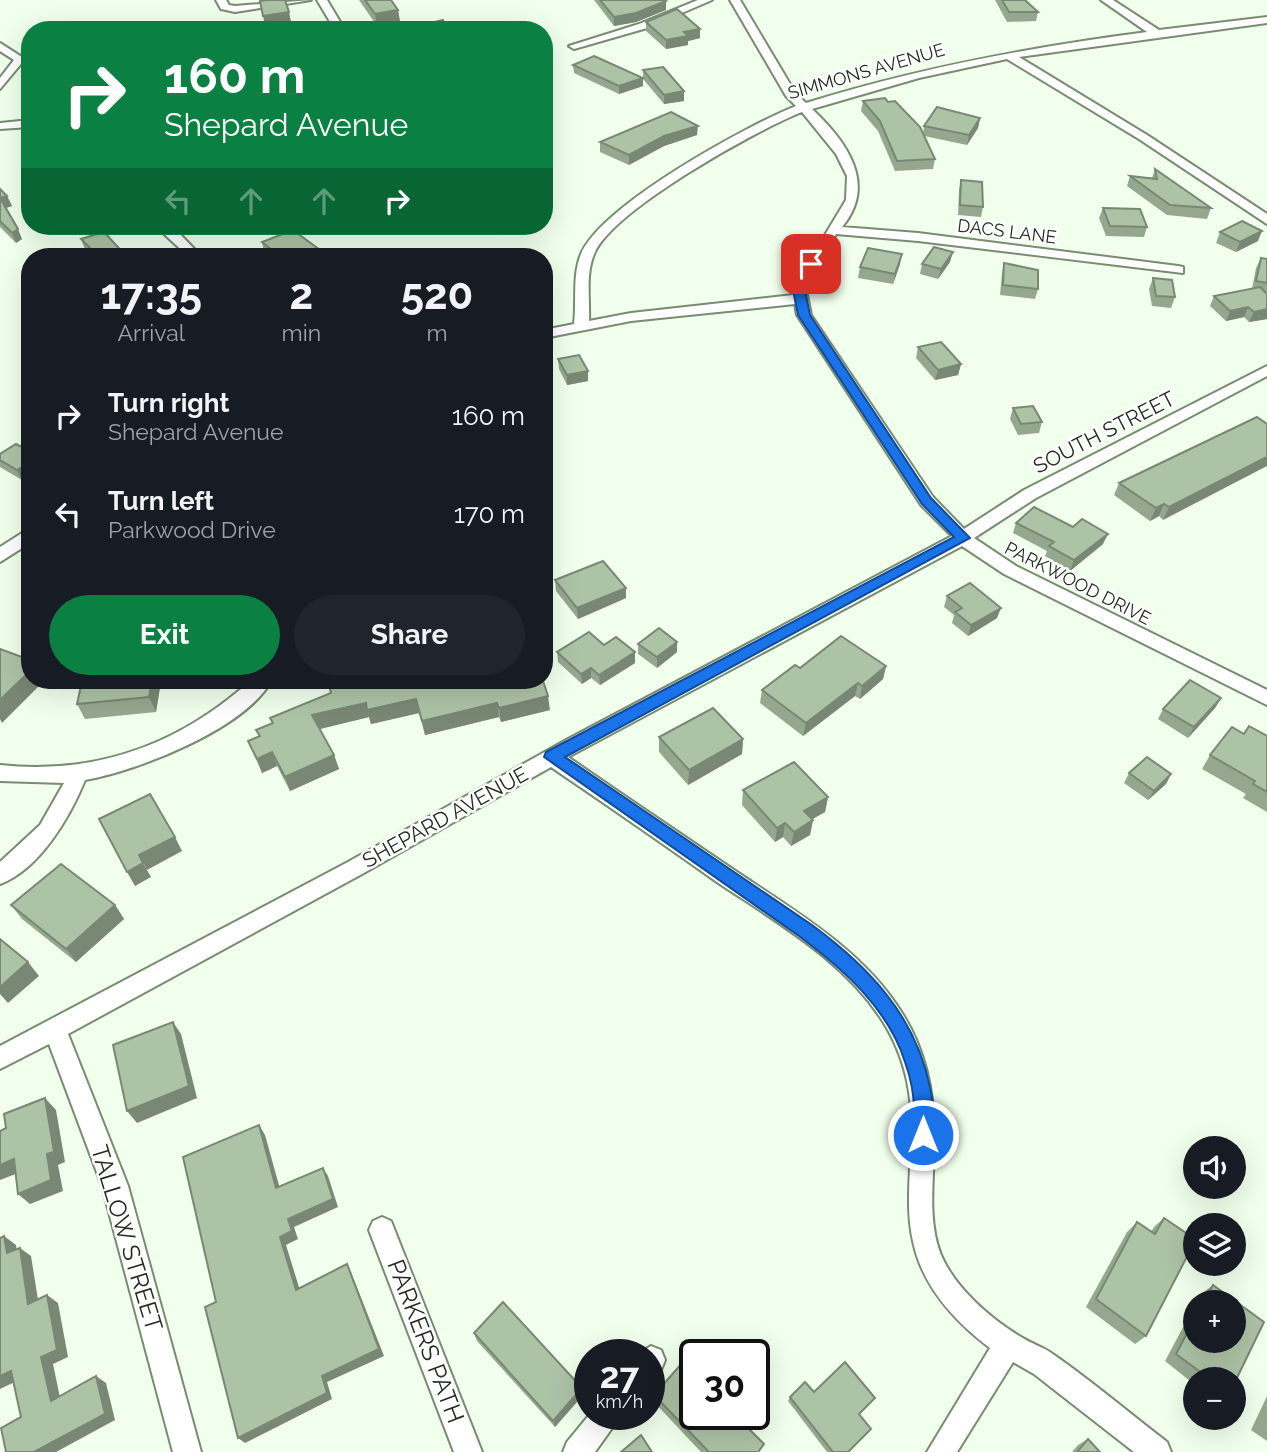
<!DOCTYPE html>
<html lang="en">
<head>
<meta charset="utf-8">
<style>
  :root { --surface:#171b24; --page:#20242c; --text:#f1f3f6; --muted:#9ea1a6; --accent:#0b8043 }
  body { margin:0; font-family:Raleway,sans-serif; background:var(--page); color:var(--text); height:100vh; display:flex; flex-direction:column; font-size:26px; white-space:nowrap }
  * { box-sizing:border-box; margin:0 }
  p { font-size:23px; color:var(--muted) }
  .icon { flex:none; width:38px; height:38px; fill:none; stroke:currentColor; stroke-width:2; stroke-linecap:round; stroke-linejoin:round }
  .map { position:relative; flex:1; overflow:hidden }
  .sheet { position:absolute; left:21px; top:248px; width:532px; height:441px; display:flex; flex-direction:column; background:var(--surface); border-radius:28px; box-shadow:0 7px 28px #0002 }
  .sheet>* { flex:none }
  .guide { position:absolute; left:21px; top:21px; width:532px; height:214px; border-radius:28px; box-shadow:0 7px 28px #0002; background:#0b8043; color:#fff; overflow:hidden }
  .fabs { position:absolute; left:1183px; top:1136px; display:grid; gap:14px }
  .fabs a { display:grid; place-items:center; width:63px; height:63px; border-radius:50%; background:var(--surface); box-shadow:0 7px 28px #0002; font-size:35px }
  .speed { position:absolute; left:574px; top:1339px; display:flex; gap:14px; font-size:35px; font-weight:700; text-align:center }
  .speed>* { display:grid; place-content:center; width:91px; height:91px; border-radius:50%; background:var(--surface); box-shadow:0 7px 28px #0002; line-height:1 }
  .speed small { font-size:18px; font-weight:400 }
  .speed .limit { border:4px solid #111; border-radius:10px; background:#fff; color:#111 }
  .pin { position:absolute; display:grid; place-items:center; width:60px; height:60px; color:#fff; margin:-30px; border-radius:14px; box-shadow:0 4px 10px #0006 }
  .me { position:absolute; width:77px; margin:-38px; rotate:0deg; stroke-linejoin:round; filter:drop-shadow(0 0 5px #0008) }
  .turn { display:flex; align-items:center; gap:24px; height:147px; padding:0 28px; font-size:32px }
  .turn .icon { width:91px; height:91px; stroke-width:2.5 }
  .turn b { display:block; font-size:49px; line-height:60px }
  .lanes { display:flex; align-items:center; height:66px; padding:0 28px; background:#0003; justify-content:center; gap:35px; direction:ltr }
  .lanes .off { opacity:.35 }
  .eta { display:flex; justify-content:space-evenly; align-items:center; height:119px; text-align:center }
  .eta b { font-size:42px; font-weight:700; line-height:49px }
  .button { display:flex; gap:14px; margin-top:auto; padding:14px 28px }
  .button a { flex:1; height:80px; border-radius:42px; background:var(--accent); color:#fff; font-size:28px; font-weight:700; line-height:80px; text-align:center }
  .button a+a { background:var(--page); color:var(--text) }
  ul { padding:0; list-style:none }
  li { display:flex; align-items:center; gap:21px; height:98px; padding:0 28px }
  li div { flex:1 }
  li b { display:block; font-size:26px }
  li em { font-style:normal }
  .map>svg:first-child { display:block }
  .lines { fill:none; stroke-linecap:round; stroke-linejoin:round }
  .minor-casing { stroke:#778c71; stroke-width:4 }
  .minor { fill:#fff; fill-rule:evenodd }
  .wall { fill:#95a88f }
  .shaded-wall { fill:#798874 }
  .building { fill:#adc3a6; stroke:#798874; stroke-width:2 }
  .route { fill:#1a73e8; stroke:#114b97; stroke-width:2 }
  .labels { text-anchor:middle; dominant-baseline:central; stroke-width:5; stroke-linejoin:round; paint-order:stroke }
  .far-street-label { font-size:18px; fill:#222b20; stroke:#fff }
  .street-label { font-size:21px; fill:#222b20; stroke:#fff }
  .near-street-label { font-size:24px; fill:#222b20; stroke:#fff }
</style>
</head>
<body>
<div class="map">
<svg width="1267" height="1452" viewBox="0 0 1267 1452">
  <rect width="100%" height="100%" fill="#f1ffed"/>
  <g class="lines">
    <!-- minor casing -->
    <g class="minor-casing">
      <g id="minor">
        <path d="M216,0H226L229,5L235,6L311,0L235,12L221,9Z"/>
        <path d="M317,0H327L345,30H335Z"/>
        <path d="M698,0H712L647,28L574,49L569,46L639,24Z"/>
        <path d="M730,0H740L796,94L806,103C918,68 1031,47 1147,32L1101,0H1113L1159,30L1267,17V23L1019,57L1147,135L1267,214V224L1139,139L1007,59L919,78L812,109C846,141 878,184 842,227L918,233L1178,266L1183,267V273L918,241L836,234L806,290L811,315L933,497L964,529L1024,490L1267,366V376L1036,498L974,538L1016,566L1267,690V705L1004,574L962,546L568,757C623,795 679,833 734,870C795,911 863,950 902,1013C928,1054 936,1103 934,1150C933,1184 928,1223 941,1255C955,1288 991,1319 1021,1337C1032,1344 1044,1347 1054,1355C1093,1382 1129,1413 1167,1442L1171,1452H1134L1034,1374L1013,1362L957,1452H927L990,1348C844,1237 954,1150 888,1030C851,964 778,923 717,882C662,843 607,805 551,767L362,874L68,1034L128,1186L201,1452H173L102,1186L49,1044L0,1069V1046L348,862L568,739L952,536L921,505L797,315L795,304L631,321L544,338V330L574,324C577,301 572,276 581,254C602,205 746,126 796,106L786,96ZM802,112L836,154L847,176L846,200L792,290L793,295L631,313L589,321C590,298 585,273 595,252C615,209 756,130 802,112Z"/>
        <path d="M0,43L25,59L0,89V78L14,60L0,51Z"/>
        <path d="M30,120V127L0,129V123Z"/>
        <path d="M162,226H172L202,257H189L162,232Z"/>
        <path d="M30,528V543L0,562V547Z"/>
        <path d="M250,681H271C245,729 137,771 85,780C70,817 39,870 0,884V862L40,825L64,783L0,781V765C95,775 179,745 250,681Z"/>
        <path d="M382,1217L391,1221L482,1452H454L369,1230L373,1221Z"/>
        <path d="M651,1346L661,1350L665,1360L661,1370L649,1376V1354H638Z"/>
        <path d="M590,1414H622L595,1452H563L567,1442Z"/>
      </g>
    </g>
    <!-- minor -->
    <use href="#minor" class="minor"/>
  </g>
  <!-- wall -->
  <g class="wall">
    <path d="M359,0H391L398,10L400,22L377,26Z"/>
    <path d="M594,0H664L666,1V10L636,22L614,26Z"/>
    <path d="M995,0H1025L1038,12L1036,21L1007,22Z"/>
    <path d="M646,22L700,38L688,41V45L666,49L646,31Z"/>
    <path d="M573,65L643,86L619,94L574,73Z"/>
    <path d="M643,70L684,101L664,104L643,79Z"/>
    <path d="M863,101L923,134L924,126L980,118L978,128L967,145L924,136L935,159L933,169L895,171L878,131L861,111Z"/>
    <path d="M697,135L664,146L629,165L600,152V142Z"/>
    <path d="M1155,169L1211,208L1207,219L1167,215L1127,186L1130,176L1152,178Z"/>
    <path d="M961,180L983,207L981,217L958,215L959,190Z"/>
    <path d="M0,189L7,196L12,206L6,208L22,239L16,243L0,227Z"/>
    <path d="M1103,208L1147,227L1144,237L1106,236L1099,218Z"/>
    <path d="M1220,232L1258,241L1236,252L1216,243Z"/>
    <path d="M81,239L127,257H91L86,252Z"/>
    <path d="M262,242L320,250L322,257H265Z"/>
    <path d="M1261,258L1267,259V319L1249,322L1244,317L1226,321L1210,306L1214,296L1252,289L1256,268Z"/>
    <path d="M950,262L938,279L920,274L922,264Z"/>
    <path d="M1004,263L1038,289L1035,299L1000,295L1002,273Z"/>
    <path d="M900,264L893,284L858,278L860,267Z"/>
    <path d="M1153,278L1175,297L1171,308L1152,306L1149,289Z"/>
    <path d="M918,347L961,364L958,375L935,380L916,358Z"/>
    <path d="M558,359L588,381L567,385L559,369Z"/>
    <path d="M1013,408L1042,422L1039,433L1018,435L1010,419Z"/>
    <path d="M1257,417L1163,520L1159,516L1150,521L1114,495L1119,483Z"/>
    <path d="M30,451V476L22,480L0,467V454Z"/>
    <path d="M1016,523L1103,544L1070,571L1045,556L1047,551L1013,533Z"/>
    <path d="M555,580L626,598L578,619L556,591Z"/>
    <path d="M947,596L997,618L968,636L952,623L954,615L944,607Z"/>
    <path d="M638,644L677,652L657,668L638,654Z"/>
    <path d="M604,645L635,652V663L600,685L591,678L582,684L558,662L557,652Z"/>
    <path d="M886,666L883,679L860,699L855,696L803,736L760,703L762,690L800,668Z"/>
    <path d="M82,681H161L156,712L85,719L77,704Z"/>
    <path d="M463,682L550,710L501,722L499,717L425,735L419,713L371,724L369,717L319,729L334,755L339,769L290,791L277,766L262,773L248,741L259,736L256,730L272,723L270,718L331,693L381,684Z"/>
    <path d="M1221,698L1215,708L1188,738L1158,719L1163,709Z"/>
    <path d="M1244,734L1267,736V812L1243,798L1246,794L1202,769L1210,755Z"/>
    <path d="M659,737L743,739L742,754L688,785L659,752Z"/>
    <path d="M1129,773L1171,774L1166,784L1148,800L1124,783Z"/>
    <path d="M743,790L828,797L825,812L812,819L813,820L810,835L791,846L783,837L775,842L742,805Z"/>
    <path d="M11,905H115L124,919L76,962L22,919Z"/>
    <path d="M1164,1218L1146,1336L1135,1344L1086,1307L1127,1232L1137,1222L1151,1232L1154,1227Z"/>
    <path d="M1213,1285L1264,1322L1234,1384V1379H1195V1385L1165,1361L1195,1305V1340H1234V1302H1197L1201,1294Z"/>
    <path d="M474,1333L582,1388L583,1395L555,1427L477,1341Z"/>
    <path d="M814,1392L875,1398L860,1414L868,1433L849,1452H827L788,1401L790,1397Z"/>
    <path d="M654,1395L760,1452H701L654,1402Z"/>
    <path d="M1267,1396V1441L1251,1430Z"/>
    <path d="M1088,1439L1100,1452H1072L1078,1445Z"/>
  </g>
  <!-- shaded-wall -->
  <g class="shaded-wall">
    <path d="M666,1V10L636,22L614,26V17Z"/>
    <path d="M398,10L400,22L377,26L375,14Z"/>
    <path d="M289,12L291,22L265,25L263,16Z"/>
    <path d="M700,29V38L688,41V45L666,49V40L684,32Z"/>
    <path d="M643,78V86L619,94V86Z"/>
    <path d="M684,91V101L664,104V95Z"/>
    <path d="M980,118L978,128L967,145L969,135Z"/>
    <path d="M698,126L697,135L664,146L629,165V155L664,136Z"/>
    <path d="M7,196L12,206L5,208L0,198Z"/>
    <path d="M18,229L22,239L16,243L12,233Z"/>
    <path d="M1262,231L1258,241L1236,252L1240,242Z"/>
    <path d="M320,250L322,257H303Z"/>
    <path d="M953,252L950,262L938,279L941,269Z"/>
    <path d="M902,254L900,264L893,284L895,274Z"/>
    <path d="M1248,307L1244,317L1226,321L1230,311Z"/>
    <path d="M1267,309V319L1249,322L1254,312Z"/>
    <path d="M961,364L958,375L935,380L938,370Z"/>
    <path d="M588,371V381L567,385V375Z"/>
    <path d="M1267,457V466L1163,520L1169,507Z"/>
    <path d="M30,462V476L22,480L17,470Z"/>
    <path d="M1164,504L1159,516L1150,521L1156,508Z"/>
    <path d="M1108,534L1103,544L1070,571L1074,560Z"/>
    <path d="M626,588V598L578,619L577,608Z"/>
    <path d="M1001,608L997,618L968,636L971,625Z"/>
    <path d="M677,642V652L657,668V657Z"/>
    <path d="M635,652V663L600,685L599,675Z"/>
    <path d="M886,666L883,679L860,699L862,686Z"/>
    <path d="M591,668V678L582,684L581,674Z"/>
    <path d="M30,671V681H44L2,723L0,719V700Z"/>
    <path d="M152,681H161L156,712L149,697Z"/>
    <path d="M858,683L855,696L803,736L806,723Z"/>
    <path d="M548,696L550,710L501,722L499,708Z"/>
    <path d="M1221,698L1215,708L1188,738L1194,727Z"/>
    <path d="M416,699L419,713L371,724L369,717L316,730L312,715L366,703Z"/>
    <path d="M497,703L499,717L425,735L422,721Z"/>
    <path d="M743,739L742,754L688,785L689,770Z"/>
    <path d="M272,752L277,766L262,773L257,759Z"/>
    <path d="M334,755L339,769L290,791L285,777Z"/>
    <path d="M1171,774L1166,784L1148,800L1154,791Z"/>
    <path d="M828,797L825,812L802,825L804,811Z"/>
    <path d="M813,820L810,835L791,846L794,832Z"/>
    <path d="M785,823L783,837L775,842L777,828Z"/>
    <path d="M175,837L182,851L147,870L139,855Z"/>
    <path d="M143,863L151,877L135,886L127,872Z"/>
    <path d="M115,905L124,919L76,962L66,949Z"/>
    <path d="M28,962L39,976L8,1003L0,994V987Z"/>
    <path d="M173,1022L181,1034L197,1098L137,1123L127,1111Z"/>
    <path d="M45,1098L56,1110L65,1162L58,1165L63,1191L30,1204L18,1194Z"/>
    <path d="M259,1125L265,1135L282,1196L276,1188Z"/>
    <path d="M14,1159L26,1170L0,1180V1165Z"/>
    <path d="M323,1168L328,1176L338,1207L294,1227L298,1239L286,1245L302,1297L296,1290L280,1237L288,1219Z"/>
    <path d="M4,1236L16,1245L18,1262L7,1253Z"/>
    <path d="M20,1248L31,1256L40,1312L28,1304Z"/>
    <path d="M347,1264L351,1272L384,1356L327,1382L332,1399L245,1443L238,1438L322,1376Z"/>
    <path d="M47,1295L58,1303L68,1357L53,1364L62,1407L51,1401L41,1357Z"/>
    <path d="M11,1371L23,1378L0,1389V1376Z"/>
    <path d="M96,1376L106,1383L115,1420L56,1452H34Z"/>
    <path d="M582,1388L583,1395L555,1427L553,1421Z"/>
  </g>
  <!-- building -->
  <g class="building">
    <path d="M268,0H285L289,12L263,16L260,1Z"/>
    <path d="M365,0H391L398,10L375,14Z"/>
    <path d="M600,0H664L666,1L636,13L614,17Z"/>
    <path d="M1002,0H1025L1038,12H1009Z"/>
    <path d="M677,9L700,29L684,32L688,36L666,40L646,22Z"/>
    <path d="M443,20L446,30H411L410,28Z"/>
    <path d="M594,56L643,78L619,86L573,65Z"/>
    <path d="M663,67L684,91L664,95L643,70Z"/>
    <path d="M885,98L888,102L895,101L920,127L935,159L897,161L880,121L863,101Z"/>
    <path d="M937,107L980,118L969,135L924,126Z"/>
    <path d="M671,112L698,126L664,136L629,155L600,142Z"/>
    <path d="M1155,169L1211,208L1170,205L1130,176L1157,179Z"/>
    <path d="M961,180L982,182L983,207L960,205Z"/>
    <path d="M0,189L7,196L0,198L18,229L12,233L0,221Z"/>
    <path d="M1103,208L1140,209L1147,227L1110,226Z"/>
    <path d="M1242,221L1262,231L1240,242L1220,232Z"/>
    <path d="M293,230L320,250L303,257H281L262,242Z"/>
    <path d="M104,232L127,257H99L81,239Z"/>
    <path d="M934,247L953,252L941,269L922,264Z"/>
    <path d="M868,248L902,254L895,274L860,267Z"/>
    <path d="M1261,258L1267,259V283L1256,281Z"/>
    <path d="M1004,263L1038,270V289L1003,285Z"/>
    <path d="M1153,278L1172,280L1175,297L1156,296Z"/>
    <path d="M1260,287L1267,294V309L1254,312L1248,307L1230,311L1214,296Z"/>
    <path d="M941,342L961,364L938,370L918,347Z"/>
    <path d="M579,355L588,371L567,375L558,359Z"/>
    <path d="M1033,406L1042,422L1021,424L1013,408Z"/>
    <path d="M1257,417L1267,424V457L1169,507L1164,504L1156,508L1119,483Z"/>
    <path d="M16,444L30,451V462L17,470L0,460V454Z"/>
    <path d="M1034,507L1073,527L1082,519L1108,534L1074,560L1049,546L1054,542L1016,523Z"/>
    <path d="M603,561L626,588L577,608L555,580Z"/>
    <path d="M970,583L1001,608L971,625L955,612L962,608L947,596Z"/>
    <path d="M659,628L677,642L657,657L638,644Z"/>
    <path d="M589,632L604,645L616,637L635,652L599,675L591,668L581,674L557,652Z"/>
    <path d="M841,636L886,666L862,686L858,683L806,723L762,690L795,665L800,668Z"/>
    <path d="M0,649L30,660V671L0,700Z"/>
    <path d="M1190,680L1221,698L1194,727L1163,709Z"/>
    <path d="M82,681H152L149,697L77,704Z"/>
    <path d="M328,681H380V684L396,681H543L548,696L499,708L497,703L422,721L416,699L367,710L366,703L312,715L334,755L285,777L272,752L257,759L248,741L260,736L256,730L273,723L270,718L331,693Z"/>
    <path d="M713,708L743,739L689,770L659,737Z"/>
    <path d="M1249,726L1267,736V792L1253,784L1255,781L1210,755L1232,727L1244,734Z"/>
    <path d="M1147,757L1171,774L1154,791L1129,773Z"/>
    <path d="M794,762L828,797L804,811L813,820L794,832L785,823L777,828L743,790Z"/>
    <path d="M150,794L175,837L139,855L143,863L127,872L99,819Z"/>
    <path d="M61,864L115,905L66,949L11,905Z"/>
    <path d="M0,939L28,962L0,987Z"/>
    <path d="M173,1022L189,1086L127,1111L113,1045Z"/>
    <path d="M45,1098L54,1152L47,1154L51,1180L18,1194L14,1159L0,1165V1131L6,1128L4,1114Z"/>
    <path d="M259,1125L276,1188L323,1168L333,1199L288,1219L292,1231L280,1237L296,1290L347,1264L379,1349L322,1376L327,1393L238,1438L205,1307L216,1302L183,1157Z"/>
    <path d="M1164,1218L1195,1239V1241L1146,1336L1096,1299L1137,1222L1155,1234Z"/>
    <path d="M4,1236L7,1253L20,1248L28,1304L47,1295L57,1350L41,1357L51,1401L96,1376L105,1414L34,1452H6L1,1428L21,1417L11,1371L0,1376V1238Z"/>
    <path d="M1213,1285L1264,1322L1234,1384V1379H1210L1176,1354L1195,1318V1340H1234V1302H1204Z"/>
    <path d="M503,1302L582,1388L553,1421L474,1333Z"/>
    <path d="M683,1362L695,1374V1414H734L764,1444L758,1452H709L654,1395Z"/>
    <path d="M845,1362L875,1398L859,1414L871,1429L848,1452H833L790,1397L805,1382L814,1392Z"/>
    <path d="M641,1435L652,1452H621Z"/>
    <path d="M1088,1439L1100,1452H1077Z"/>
  </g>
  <!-- route -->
  <path class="route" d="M808,262L817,264L805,290L810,315L931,498L970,538L565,757L812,925C869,967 916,1016 930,1088C934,1105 937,1125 930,1142L923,1145L915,1142C911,1131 914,1121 914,1110C914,1095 910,1076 905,1062C888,1008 843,969 799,936L544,757L546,752L954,537L922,504L798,315L793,290Z"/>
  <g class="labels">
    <!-- far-street labels -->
    <g class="far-street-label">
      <text transform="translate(866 71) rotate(-16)">SIMMONS AVENUE</text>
      <text transform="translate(1007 231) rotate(7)">DACS LANE</text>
      <text transform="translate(1078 583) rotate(27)">PARKWOOD DRIVE</text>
    </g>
    <!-- street labels -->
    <g class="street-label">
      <text transform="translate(1104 432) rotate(-27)">SOUTH STREET</text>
      <text transform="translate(445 817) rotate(-29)">SHEPARD AVENUE</text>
    </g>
    <!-- near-street labels -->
    <g class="near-street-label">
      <text transform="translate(127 1238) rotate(73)">TALLOW STREET</text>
      <text transform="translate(426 1341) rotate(69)">PARKERS PATH</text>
    </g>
  </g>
</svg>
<div class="fabs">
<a><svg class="icon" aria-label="sound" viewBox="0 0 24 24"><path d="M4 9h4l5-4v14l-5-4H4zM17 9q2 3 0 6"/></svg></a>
<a><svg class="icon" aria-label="layers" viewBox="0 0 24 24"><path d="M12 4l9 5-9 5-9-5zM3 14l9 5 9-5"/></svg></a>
<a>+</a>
<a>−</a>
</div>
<div class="speed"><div>27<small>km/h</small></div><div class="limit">30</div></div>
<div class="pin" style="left:811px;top:264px;background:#d93025"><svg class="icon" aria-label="arrive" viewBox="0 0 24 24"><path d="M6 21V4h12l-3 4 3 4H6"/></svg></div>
<svg class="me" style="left:923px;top:1135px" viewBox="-20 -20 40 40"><circle r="17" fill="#1a73e8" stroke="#fff" stroke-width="3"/><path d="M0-11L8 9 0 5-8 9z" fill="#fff"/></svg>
<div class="guide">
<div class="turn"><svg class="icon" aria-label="right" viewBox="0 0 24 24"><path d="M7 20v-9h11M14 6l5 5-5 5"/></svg><div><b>160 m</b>Shepard Avenue</div></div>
<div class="lanes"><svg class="icon off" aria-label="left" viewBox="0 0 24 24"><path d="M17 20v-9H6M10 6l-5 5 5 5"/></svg><svg class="icon off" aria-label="ahead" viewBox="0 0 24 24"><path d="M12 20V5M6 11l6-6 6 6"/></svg><svg class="icon off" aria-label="ahead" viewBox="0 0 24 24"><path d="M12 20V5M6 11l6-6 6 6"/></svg><svg class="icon" aria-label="right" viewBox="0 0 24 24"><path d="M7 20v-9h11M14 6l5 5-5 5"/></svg></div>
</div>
<section class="sheet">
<div class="eta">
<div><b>17:35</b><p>Arrival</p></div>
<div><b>2</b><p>min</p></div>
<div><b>520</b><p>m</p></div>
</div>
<ul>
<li><svg class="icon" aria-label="right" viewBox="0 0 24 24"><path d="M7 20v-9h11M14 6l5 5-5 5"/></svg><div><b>Turn right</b><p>Shepard Avenue</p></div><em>160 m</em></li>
<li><svg class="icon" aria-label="left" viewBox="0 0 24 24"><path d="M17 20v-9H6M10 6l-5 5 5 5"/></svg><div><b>Turn left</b><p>Parkwood Drive</p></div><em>170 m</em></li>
</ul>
<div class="button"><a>Exit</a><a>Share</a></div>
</section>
</div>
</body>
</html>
